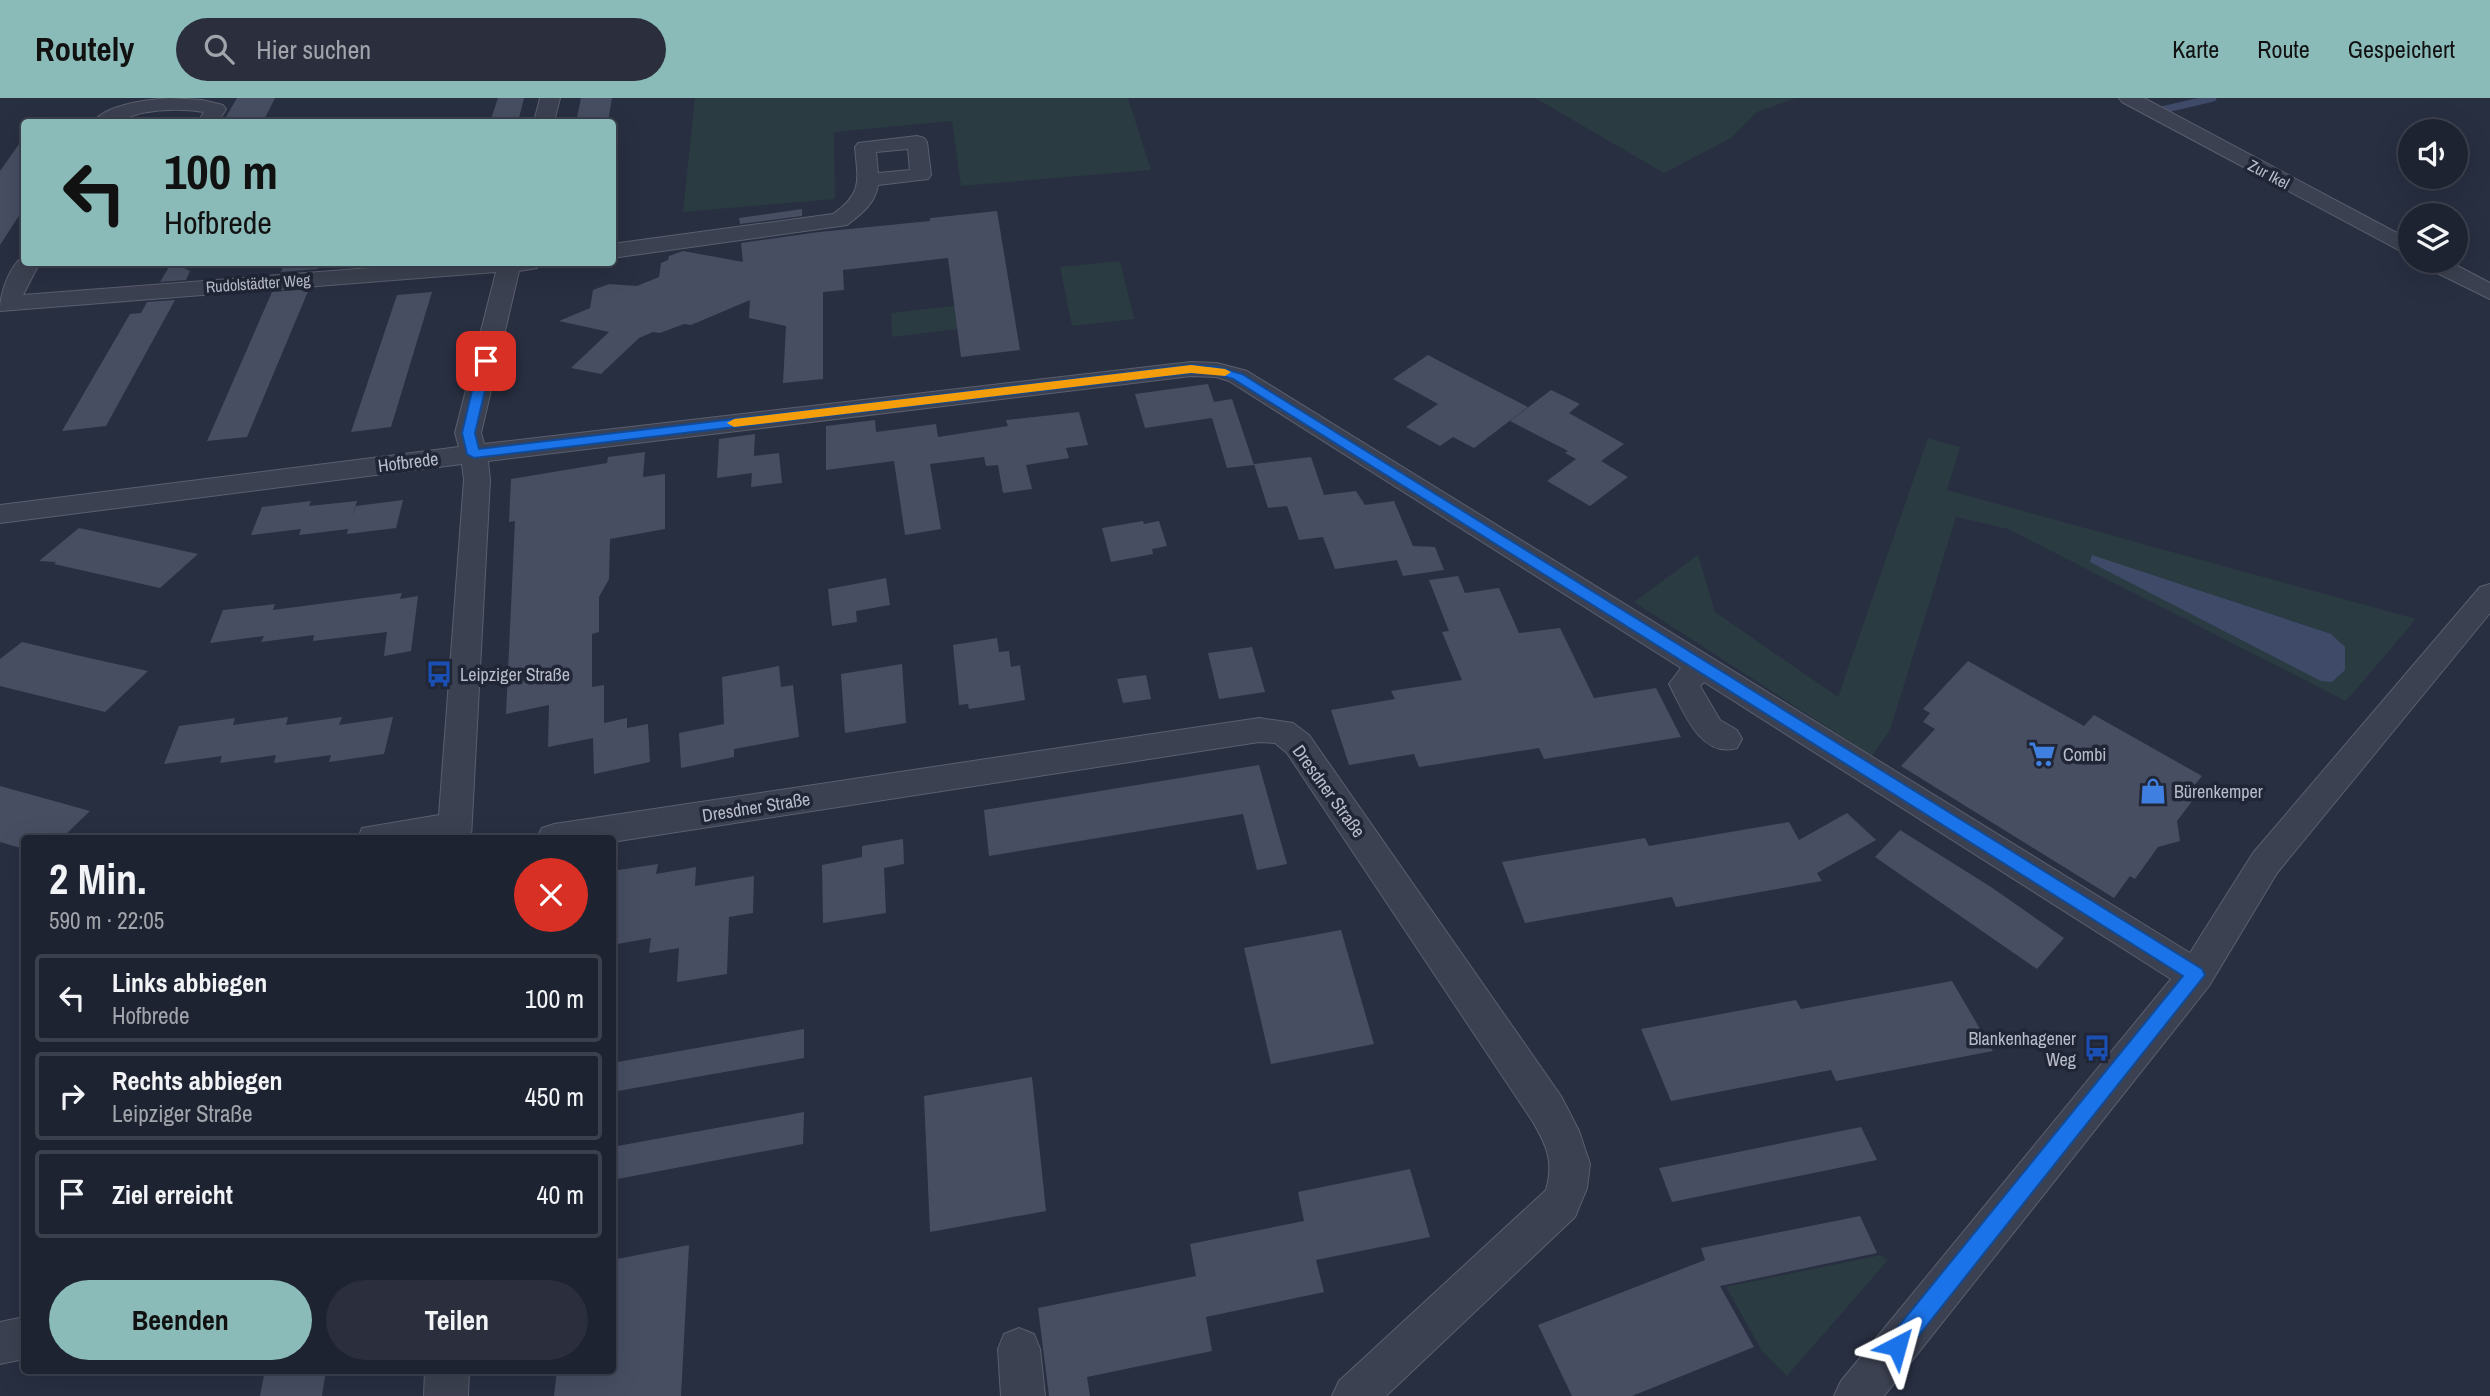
<!DOCTYPE html>
<html lang="de">
<head>
<meta charset="utf-8">
<style>
  :root { --surface:#1e2331; --page:#2b2f3d; --text:#f1f3f6; --muted:#a1a4ab; --line:#3c404d; --accent:#8bbbb9 }
  body { margin:0; font-family:"Archivo Narrow",sans-serif; background:var(--page); color:var(--text); height:100vh; display:flex; flex-direction:column; font-size:26px; white-space:nowrap }
  * { box-sizing:border-box; margin:0 }
  p { font-size:23px; color:var(--muted) }
  .icon { flex:none; width:38px; height:38px; fill:none; stroke:currentColor; stroke-width:2; stroke-linecap:round; stroke-linejoin:round }
  .map { position:relative; flex:1; overflow:hidden }
  .side { position:absolute; left:21px; top:737px; width:595px; height:539px; display:flex; flex-direction:column; background:var(--surface); border-radius:7px; box-shadow:0 7px 28px #0002,0 0 0 2px var(--line) }
  .side>* { flex:none }
  .banner { position:absolute; left:21px; top:21px; width:595px; height:147px; border-radius:7px; box-shadow:0 7px 28px #0002,0 0 0 2px var(--line); background:#8bbbb9; color:#111; overflow:hidden }
  .fabs { position:absolute; left:2398px; top:21px; display:grid; gap:14px }
  .fabs a { display:grid; place-items:center; width:70px; height:70px; border-radius:50%; background:var(--surface); box-shadow:0 7px 28px #0002,0 0 0 2px var(--line); font-size:35px }
  .pin { position:absolute; display:grid; place-items:center; width:60px; height:60px; color:#fff; margin:-30px; border-radius:14px; box-shadow:0 4px 10px #0006 }
  .me { position:absolute; width:77px; margin:-38px; rotate:39deg; stroke-linejoin:round; filter:drop-shadow(0 0 5px #0008) }
  .turn { display:flex; align-items:center; gap:24px; height:147px; padding:0 28px; font-size:32px }
  .turn .icon { width:91px; height:91px; stroke-width:2.5 }
  .turn b { display:block; font-size:49px; line-height:60px }
  .round { display:grid; place-items:center; flex:none; width:74px; height:74px; border-radius:37px; background:var(--page) }
  .headline { display:flex; align-items:center; justify-content:space-between; height:119px; padding:0 28px }
  h1 { font-size:42px; font-weight:700; line-height:52px }
  .button { display:flex; gap:14px; margin-top:auto; padding:14px 28px }
  .button a { flex:1; height:80px; border-radius:42px; background:var(--accent); color:#111; font-size:28px; font-weight:700; line-height:80px; text-align:center }
  .button a+a { background:var(--page); color:var(--text) }
  ul { padding:0; list-style:none }
  li { display:flex; align-items:center; gap:21px; height:88px; margin:0 14px 10px; padding:0 14px; border:4px solid var(--line); border-radius:7px }
  li div { flex:1 }
  li b { display:block; font-size:26px }
  li em { font-style:normal }
  header { display:flex; align-items:center; gap:42px; box-sizing:border-box; height:98px; padding:0 35px; background:var(--accent); color:#111 }
  header strong { font-size:33px }
  nav { display:flex; gap:38px; margin-inline-start:auto; font-size:24px }
  .search { width:490px; height:63px; background:var(--page); display:flex; align-items:center; gap:18px; box-sizing:border-box; padding:0 24px; border-radius:38px; color:var(--muted); font-size:26px }
  .map>svg:first-child { display:block }
  .green { fill:#2a3b42 }
  .water { fill:#3f4a69 }
  .lines { fill:none; stroke-linecap:round; stroke-linejoin:round }
  .stream { stroke:#3f4a69; stroke-width:7 }
  .building { fill:#474e62 }
  .minor-casing { stroke:#5a5f6e; stroke-width:2 }
  .minor { fill:#3c4151; fill-rule:evenodd }
  .route { fill:#1a73e8; stroke:#114b97; stroke-width:2 }
  .slow { fill:#f59e0b }
  .labels { text-anchor:middle; dominant-baseline:central; stroke-width:7; stroke-linejoin:round; paint-order:stroke }
  .far-street-label { font-size:16px; fill:#b9bdcb; stroke:#212636 }
  .street-label { font-size:18px; fill:#b9bdcb; stroke:#212636 }
  .poi-label { font-size:18px; fill:#b9bdcb; stroke:#212636; text-anchor:start }
</style>
</head>
<body>
<header>
<strong>Routely</strong>
<div class="search"><svg class="icon" aria-label="search" viewBox="0 0 24 24"><circle cx="10" cy="10" r="6"/><path d="M15 15l6 6"/></svg>Hier suchen</div>
<nav><a>Karte</a><a>Route</a><a>Gespeichert</a></nav>
</header>
<div class="map">
<svg width="2490" height="1298" viewBox="0 0 2490 1298">
  <rect width="100%" height="100%" fill="#282f41"/>
  <!-- green -->
  <g class="green">
    <path d="M695,0H1128L1151,72L961,88L952,23L834,34L835,101L683,114Z"/>
    <path d="M1535,0H1796L1757,14L1731,40L1664,75Z"/>
    <path d="M1120,163L1134,221L1072,228L1060,169Z"/>
    <path d="M978,205L982,228L892,239L891,215Z"/>
    <path d="M1928,340L1960,349L1947,392L2416,521L2346,603L2008,431L1956,419L1890,632L1872,658L1634,504L1698,457L1715,514L1838,599Z"/>
    <path d="M1881,1157L1888,1162L1787,1278L1762,1253L1726,1189Z"/>
  </g>
  <!-- water -->
  <path class="water" d="M2092,457L2331,536L2345,549V572L2332,584L2321,583L2090,464Z"/>
  <g class="lines">
    <!-- stream -->
    <path class="stream" d="M2168,15L2162,12L2213,0"/>
  </g>
  <!-- building -->
  <g class="building">
    <path d="M237,0H275L263,24H223Z"/>
    <path d="M498,0H524L518,24H490Z"/>
    <path d="M581,0H612L608,24H576Z"/>
    <path d="M24,39V110L0,147V73Z"/>
    <path d="M802,111V118L740,126L739,120Z"/>
    <path d="M997,113L1020,252L961,259L948,160L843,172L844,192L823,194V281L783,285L786,228L749,220L750,202L691,227L684,226L660,235L653,234L639,240L601,276L571,270L609,234L559,223L590,210L593,192L609,186L637,188L659,179L661,165L668,162L669,158L683,153L743,164L741,145L819,134L930,123V120Z"/>
    <path d="M172,164L190,173L186,182L160,184Z"/>
    <path d="M285,164H321L318,171L281,174Z"/>
    <path d="M309,191L247,339L207,343L272,194Z"/>
    <path d="M432,194L391,329L351,334L397,197Z"/>
    <path d="M175,202L106,328L62,333L130,216L141,215L147,204Z"/>
    <path d="M1428,257L1441,264L1528,309L1474,350L1453,339L1440,348L1406,329L1438,306L1393,281Z"/>
    <path d="M1208,286L1214,304L1232,301L1254,367L1227,370L1212,320L1145,330L1135,296Z"/>
    <path d="M1551,292L1580,306L1569,315L1624,346L1601,363L1628,379L1590,408L1547,383L1576,361L1565,355L1568,353L1510,323Z"/>
    <path d="M1079,314L1088,347L1066,350L1069,360L1026,367L1032,391L1003,395L998,367L986,368L984,359L930,366L941,431L905,437L894,363L826,372V328L875,322L876,334L936,326L938,339L1008,328L1006,322Z"/>
    <path d="M755,336L754,358L779,355L782,385L751,389L752,375L717,380L719,341Z"/>
    <path d="M645,354L643,379L665,376V431L610,441L609,481L599,499V534L592,536V589L604,587V625L627,620V630L648,626L650,664L594,676L593,640L548,649L549,607L506,616L515,423L509,424L511,381L607,365L608,359Z"/>
    <path d="M1311,359L1324,397L1356,393L1365,407L1394,403L1413,448L1435,449L1444,472L1403,478L1397,462L1335,471L1323,439L1299,442L1287,408L1268,410L1254,366Z"/>
    <path d="M403,402L396,430L347,436L348,431L299,437L301,431L251,437L262,409L311,403L309,408L357,403L352,420L356,408Z"/>
    <path d="M1143,423L1144,426L1159,423L1167,448L1152,451L1153,456L1111,464L1102,430Z"/>
    <path d="M79,430L198,456L160,490L54,466L56,464L39,463Z"/>
    <path d="M1458,478L1465,495L1499,490L1519,535L1560,530L1594,600L1656,590L1681,639L1544,661L1539,650L1419,669L1414,656L1349,667L1331,612L1395,601L1391,593L1462,582L1442,534L1449,533L1429,482Z"/>
    <path d="M886,480L890,507L856,513L857,524L832,528L828,491Z"/>
    <path d="M402,495L400,501L418,498L411,553L384,558L387,534L313,543L314,537L261,544L264,538L210,545L223,512L275,506L273,512Z"/>
    <path d="M997,540L999,554L1009,553L1011,569L1020,567L1025,602L969,611L968,606L959,607L953,547Z"/>
    <path d="M22,544L89,560L148,573L105,614L0,588V561Z"/>
    <path d="M1252,549L1265,594L1219,601L1208,555Z"/>
    <path d="M1968,563L2084,628L2094,617L2202,678L2193,689L2200,693L2177,723L2180,743L2158,749L2135,781L2130,778L2114,800L1901,668L1935,631L1923,624L1930,615L1923,611Z"/>
    <path d="M902,566L906,625L845,635L841,576Z"/>
    <path d="M779,568L781,589L793,587L799,639L734,651V659L681,670L679,635L724,626L722,579Z"/>
    <path d="M1146,577L1151,601L1123,605L1117,581Z"/>
    <path d="M288,619L286,627L342,619L339,627L393,619L384,656L329,664L331,657L274,665L276,657L220,665L222,658L164,666L179,628L235,620L233,627Z"/>
    <path d="M1259,667L1287,766L1257,772L1243,716L989,758L984,712Z"/>
    <path d="M0,688L90,713L62,740H24V751L0,744Z"/>
    <path d="M1847,715L1876,742L1817,775L1822,783L1676,809L1672,799L1525,825L1502,764L1645,740L1649,748L1789,724L1799,742Z"/>
    <path d="M1900,732L1991,789L2064,840L2037,871L1875,759Z"/>
    <path d="M903,741L904,766L884,770L886,815L823,825L822,767L862,759V748Z"/>
    <path d="M658,766L656,776L696,769L695,788L754,778L753,815L729,819L727,876L677,884L679,850L649,855L651,840L612,847V773Z"/>
    <path d="M1341,832L1374,946L1271,966L1244,850Z"/>
    <path d="M1952,883L1993,953L1836,983L1831,972L1671,1003L1641,931L1796,902L1801,911Z"/>
    <path d="M804,931V960L612,994V965Z"/>
    <path d="M1032,979L1046,1113L930,1134L924,998Z"/>
    <path d="M804,1014L803,1046L612,1082V1049Z"/>
    <path d="M1861,1029L1877,1062L1672,1104L1659,1070Z"/>
    <path d="M1410,1071L1430,1139L1316,1162L1324,1194L1206,1219L1212,1253L1087,1279L1090,1298H1049L1038,1210L1196,1178L1190,1146L1304,1123L1298,1094Z"/>
    <path d="M1860,1118L1877,1155L1720,1188L1754,1249L1632,1298H1572L1538,1227L1705,1162L1701,1150Z"/>
    <path d="M689,1147L681,1298H554L557,1272H612V1162Z"/>
    <path d="M265,1272H326L322,1298H260Z"/>
  </g>
  <g class="lines">
    <!-- minor casing -->
    <g class="minor-casing">
      <g id="minor">
        <path d="M169,0L202,2L223,7L226,11L218,24H198L204,14C184,11 163,11 142,15C124,20 112,26 93,24C107,6 147,2 169,0Z"/>
        <path d="M540,0H560L554,24H534Z"/>
        <path d="M2119,0H2144L2410,142V158L2122,4Z"/>
        <path d="M917,38L924,40L927,44L931,77L928,81L878,87C875,106 861,116 847,127L612,160V146L833,116C863,95 858,83 855,49L858,45ZM908,51L910,72L878,75L876,54Z"/>
        <path d="M24,158V164H40L23,197L448,164H540L537,170L519,173L481,335L484,346L1191,264L1217,265L1247,273L2190,855L2253,755L2480,489L2490,486V515L2277,775L2209,888L1884,1298H1834L1841,1283L2171,881L1704,584L1700,588L1720,622L1737,632L1742,641L1737,650C1700,661 1683,612 1669,586L1681,570L1229,283L1216,279L1191,278L488,363L490,382L471,740H358L362,730L439,717L464,382L462,366L0,425V407L459,349L455,335L496,174L0,213C0,195 9,168 24,158Z"/>
        <path d="M2420,163H2448L2490,185V201L2423,168Z"/>
        <path d="M1259,620L1293,625L1309,637L1561,998L1579,1033L1590,1066L1587,1090L1575,1119L1386,1298H1332L1339,1283L1546,1092C1554,1064 1547,1048 1533,1024L1287,655L1275,645L1259,644L612,744V740H537L542,730L554,726Z"/>
        <path d="M24,1219V1261L0,1266V1224Z"/>
        <path d="M1019,1230L1034,1236L1040,1251L1045,1298H1001L998,1251L1004,1236Z"/>
        <path d="M425,1272H469L468,1298H424Z"/>
      </g>
    </g>
    <!-- minor -->
    <use href="#minor" class="minor"/>
  </g>
  <!-- route -->
  <path class="route" d="M486,260L492,263L475,335L479,351L1191,267L1217,269L1242,276L2202,871L2205,877L1905,1255L1897,1258L1889,1255L1886,1248L1889,1240L2183,878L1233,281L1216,276L1191,275L474,360L467,356L462,335L479,263Z"/>
  <!-- slow -->
  <path class="slow" d="M1191,267L1225,271L1231,274L1225,278L1191,275L734,329L727,325L734,321Z"/>
  <!-- icons -->
  <defs>
    <g id="bus-bare" transform="scale(2.1)"><path d="M-5-6H5V4H4V6H2V4H-2V6H-4V4H-5ZM-3.5-4V0h7V-4ZM-3.5 1.2v1.5H-2V1.2ZM2 1.2v1.5H3.5V1.2Z" fill="#1a4fb4" stroke="#212636" stroke-width="2.5" paint-order="stroke"/></g>
    <g id="supermarket-bare" transform="scale(2.1)"><path d="M-6-5.5h2.5l.6 2H6L4.5 2H-2.5L-4.4-4H-6ZM-1.5 3.2a1.3 1.3 0 1 0 .1 0ZM3 3.2a1.3 1.3 0 1 0 .1 0Z" fill="#3f7fe0" stroke="#212636" stroke-width="2.5" paint-order="stroke"/></g>
    <g id="shop-bare" transform="scale(2.1)"><path d="M-5-2.5h2.3a2.7 3.5 0 0 1 5.4 0H5L5.5 6h-11ZM-1.5-2.5h3a1.5 2.3 0 0 0-3 0Z" fill="#3f7fe0" stroke="#212636" stroke-width="2.5" paint-order="stroke"/></g>
  </defs>
  <g fill-rule="evenodd">
    <use href="#bus-bare" x="439" y="576"/>
    <use href="#supermarket-bare" x="2042" y="656"/>
    <use href="#shop-bare" x="2153" y="693"/>
    <use href="#bus-bare" x="2097" y="950"/>
  </g>
  <g class="labels">
    <!-- far-street labels -->
    <g class="far-street-label">
      <text transform="translate(2269 76) rotate(28)">Zur Ikel</text>
      <text transform="translate(258 185) rotate(-4)">Rudolstädter Weg</text>
    </g>
    <!-- street labels -->
    <g class="street-label">
      <text transform="translate(408 364) rotate(-7)">Hofbrede</text>
      <text transform="translate(1329 693) rotate(54)">Dresdner Straße</text>
      <text transform="translate(756 709) rotate(-9)">Dresdner Straße</text>
    </g>
    <!-- poi labels -->
    <g class="poi-label">
      <text x="460" y="576">Leipziger Straße</text>
      <text x="2063" y="656">Combi</text>
      <text x="2174" y="693">Bürenkemper</text>
      <text x="2076" y="940" text-anchor="end">Blankenhagener<tspan x="2076" dy="21">Weg</tspan></text>
    </g>
  </g>
</svg>
<div class="fabs">
<a><svg class="icon" aria-label="sound" viewBox="0 0 24 24"><path d="M4 9h4l5-4v14l-5-4H4zM17 9q2 3 0 6"/></svg></a>
<a><svg class="icon" aria-label="layers" viewBox="0 0 24 24"><path d="M12 4l9 5-9 5-9-5zM3 14l9 5 9-5"/></svg></a>
</div>
<div class="pin" style="left:486px;top:263px;background:#d93025"><svg class="icon" aria-label="arrive" viewBox="0 0 24 24"><path d="M6 21V4h12l-3 4 3 4H6"/></svg></div>
<svg class="me" style="left:1897px;top:1248px" viewBox="-20 -20 40 40"><path d="M0-17L14 15 0 8-14 15z" fill="#1a73e8" stroke="#fff" stroke-width="4"/></svg>
<div class="banner">
<div class="turn"><svg class="icon" aria-label="left" viewBox="0 0 24 24"><path d="M17 20v-9H6M10 6l-5 5 5 5"/></svg><div><b>100 m</b>Hofbrede</div></div>
</div>
<section class="side">
<div class="headline"><div><h1>2 Min.</h1><p>590 m · 22:05</p></div><a class="round" style="background:#d93025;color:#fff"><svg class="icon" aria-label="close" viewBox="0 0 24 24"><path d="M6 6l12 12M18 6L6 18"/></svg></a></div>
<ul>
<li><svg class="icon" aria-label="left" viewBox="0 0 24 24"><path d="M17 20v-9H6M10 6l-5 5 5 5"/></svg><div><b>Links abbiegen</b><p>Hofbrede</p></div><em>100 m</em></li>
<li><svg class="icon" aria-label="right" viewBox="0 0 24 24"><path d="M7 20v-9h11M14 6l5 5-5 5"/></svg><div><b>Rechts abbiegen</b><p>Leipziger Straße</p></div><em>450 m</em></li>
<li><svg class="icon" aria-label="arrive" viewBox="0 0 24 24"><path d="M6 21V4h12l-3 4 3 4H6"/></svg><div><b>Ziel erreicht</b></div><em>40 m</em></li>
</ul>
<div class="button"><a>Beenden</a><a>Teilen</a></div>
</section>
</div>
</body>
</html>
